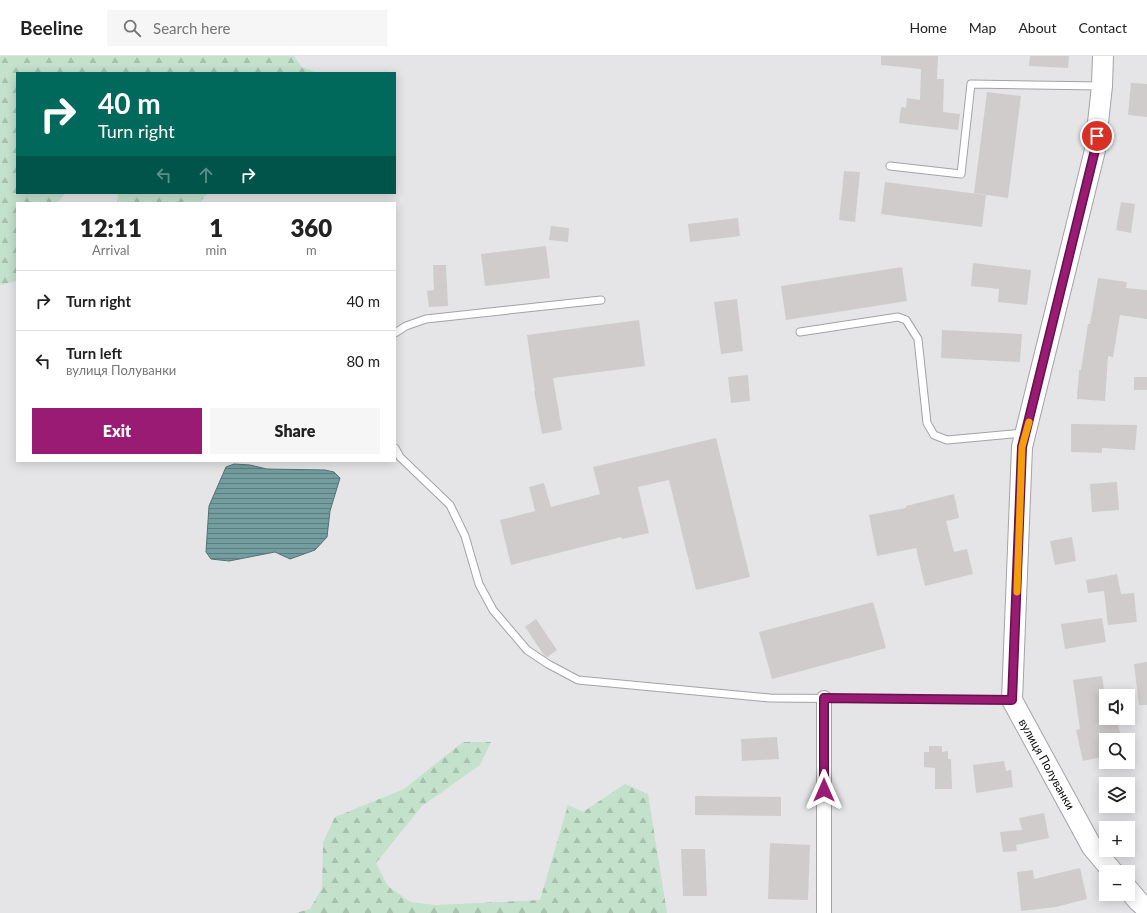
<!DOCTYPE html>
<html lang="en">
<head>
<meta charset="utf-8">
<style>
  :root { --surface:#fff; --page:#f6f6f6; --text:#222; --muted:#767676; --line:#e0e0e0; --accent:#991b73 }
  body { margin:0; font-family:Lato,sans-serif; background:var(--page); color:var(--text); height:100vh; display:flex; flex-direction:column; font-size:15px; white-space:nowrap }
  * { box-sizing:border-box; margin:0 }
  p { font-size:13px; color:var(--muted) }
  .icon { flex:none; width:22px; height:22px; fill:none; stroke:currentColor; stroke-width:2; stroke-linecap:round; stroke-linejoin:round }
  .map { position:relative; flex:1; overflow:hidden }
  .side { position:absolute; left:16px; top:146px; width:380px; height:260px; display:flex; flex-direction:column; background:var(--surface); border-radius:0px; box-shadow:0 2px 10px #0003 }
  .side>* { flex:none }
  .top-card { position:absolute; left:16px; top:16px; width:380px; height:122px; border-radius:0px; box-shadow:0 2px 10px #0003; background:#00695c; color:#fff; overflow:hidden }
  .buttons { position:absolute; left:1099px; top:633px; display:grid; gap:8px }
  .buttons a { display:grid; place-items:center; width:36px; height:36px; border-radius:0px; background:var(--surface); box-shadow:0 2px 10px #0003; font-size:20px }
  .pin { position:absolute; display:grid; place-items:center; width:34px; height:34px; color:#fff; margin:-17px; border:2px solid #fff; border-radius:50%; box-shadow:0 1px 4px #0007 }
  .me { position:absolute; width:44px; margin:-22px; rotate:0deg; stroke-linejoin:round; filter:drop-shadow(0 0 3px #0008) }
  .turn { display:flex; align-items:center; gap:14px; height:84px; padding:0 16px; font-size:18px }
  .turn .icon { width:52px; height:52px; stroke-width:2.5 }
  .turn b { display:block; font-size:28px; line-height:34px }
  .lanes { display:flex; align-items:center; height:38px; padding:0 16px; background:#0003; justify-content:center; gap:20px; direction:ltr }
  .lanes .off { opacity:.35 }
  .eta { display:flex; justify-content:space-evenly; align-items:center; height:68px; text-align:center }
  .eta b { font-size:24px; font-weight:800; line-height:28px }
  .button { display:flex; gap:8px; margin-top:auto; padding:8px 16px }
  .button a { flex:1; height:46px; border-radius:0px; background:var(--accent); color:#fff; font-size:16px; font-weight:800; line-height:46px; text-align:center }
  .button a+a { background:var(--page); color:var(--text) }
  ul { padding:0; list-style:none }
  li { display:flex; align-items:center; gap:12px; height:60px; padding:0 16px; border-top:1px solid var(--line) }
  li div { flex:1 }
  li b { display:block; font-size:15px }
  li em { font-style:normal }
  header { display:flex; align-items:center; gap:24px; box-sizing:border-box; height:56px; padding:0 20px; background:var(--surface); border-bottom:1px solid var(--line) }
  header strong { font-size:19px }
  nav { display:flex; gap:22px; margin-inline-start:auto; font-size:14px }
  .search { width:280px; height:36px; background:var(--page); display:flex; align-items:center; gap:10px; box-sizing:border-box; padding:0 14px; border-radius:0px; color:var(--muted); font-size:15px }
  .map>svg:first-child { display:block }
  .forest { fill:url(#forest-firs) }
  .water { fill:url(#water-rules); stroke:#547273 }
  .building { fill:#cfcccb }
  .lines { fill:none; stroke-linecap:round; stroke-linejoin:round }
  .lane-casing { stroke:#a2a3a6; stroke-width:9 }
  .street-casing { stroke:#a2a3a6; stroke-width:16 }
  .secondary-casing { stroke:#a2a3a6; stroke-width:22 }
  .lane { stroke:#fff; stroke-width:7 }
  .street { stroke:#fff; stroke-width:14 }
  .secondary { stroke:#fff; stroke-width:20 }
  .route-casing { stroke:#63124b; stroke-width:10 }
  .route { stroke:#991b73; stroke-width:7 }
  .slow { stroke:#f59e0b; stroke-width:7 }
  .labels { text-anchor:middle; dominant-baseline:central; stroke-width:3; stroke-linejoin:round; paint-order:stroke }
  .street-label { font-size:12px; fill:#0c0c0d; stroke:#fff }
</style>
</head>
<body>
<header>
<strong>Beeline</strong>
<div class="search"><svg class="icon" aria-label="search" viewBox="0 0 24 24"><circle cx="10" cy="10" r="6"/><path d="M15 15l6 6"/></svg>Search here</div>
<nav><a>Home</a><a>Map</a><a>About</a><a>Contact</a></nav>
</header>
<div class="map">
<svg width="1147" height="857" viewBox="0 0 1147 857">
  <defs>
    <pattern id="forest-firs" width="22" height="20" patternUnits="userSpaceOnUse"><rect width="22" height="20" fill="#c4e1cc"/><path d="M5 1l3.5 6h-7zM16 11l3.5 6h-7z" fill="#a7c0ae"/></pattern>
    <pattern id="water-rules" width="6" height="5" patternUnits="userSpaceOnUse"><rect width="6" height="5" fill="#739d9f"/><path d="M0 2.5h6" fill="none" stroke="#5d7e80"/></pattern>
  </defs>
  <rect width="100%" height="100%" fill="#e5e5e8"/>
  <!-- forest -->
  <g class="forest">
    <path d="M0,0H294L302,11L317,17H17V137H65L58,147H17V225L0,229Z"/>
    <path d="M118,137H208L199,147H117Z"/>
    <path d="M463,686H491L480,709L422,750L376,807L388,830L410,846L436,849L540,844L568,749L583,756L625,728L648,738L667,857H296L310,853L322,832L323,786L335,761L404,733Z"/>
  </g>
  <!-- water -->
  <path class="water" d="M234,408L250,409L267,413L325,414L334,416L340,422L330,455L327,481L315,494L290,503L275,496L229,505L211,503L206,496L209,450L226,411Z"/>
  <!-- building -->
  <g class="building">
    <path d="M881,0H938L937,23H944L943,56L960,58L958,74L899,67L901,51L906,52L907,42L920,44L921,13L881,9Z"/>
    <path d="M1030,0H1069L1068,12L1029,10Z"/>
    <path d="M1131,27L1147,28V61L1128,59Z"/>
    <path d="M987,36L1021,40L1008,142L974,137Z"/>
    <path d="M844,115L860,116L855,166L839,164Z"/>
    <path d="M885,126L986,139L982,171L881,158Z"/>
    <path d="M1121,146L1135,148L1131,177L1116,174Z"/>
    <path d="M738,162L740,180L690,186L688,168Z"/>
    <path d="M551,170L569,172L568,186L549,184Z"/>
    <path d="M546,190L550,222L485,230L481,198Z"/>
    <path d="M973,207L1031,214L1027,249L998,246L999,233L971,230Z"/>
    <path d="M433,209H446L448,250L429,251L427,235L434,234Z"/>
    <path d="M902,211L907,245L786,264L781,230Z"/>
    <path d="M1098,222L1127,226L1126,232L1147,234V263L1120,259L1113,301L1108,300L1105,345L1077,343L1079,314H1081L1088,268H1090Z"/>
    <path d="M737,243L743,295L721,298L714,246Z"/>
    <path d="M639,264L645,310L553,322L562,374L542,378L534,335H535L527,279Z"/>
    <path d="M942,274L1022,278L1020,306L941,302Z"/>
    <path d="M748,319L750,345L731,347L728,321Z"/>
    <rect x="1134" y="321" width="13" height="13"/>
    <path d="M1071,368L1137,369L1135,394L1102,392V397L1071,396Z"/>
    <path d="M716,382L750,521L696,534L669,424L638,431L649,477L622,483L621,481L511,509L500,464L535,455L529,431L544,427L551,451L600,438L593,411Z"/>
    <path d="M1117,426L1119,454L1092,456L1090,428Z"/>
    <path d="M954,438L959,462L946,465L954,496L967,493L973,518L925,530L916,492L877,500L869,459L906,452V450Z"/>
    <path d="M1072,481L1076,505L1055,509L1050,485Z"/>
    <path d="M1117,518L1121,538L1134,537L1137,566L1108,569L1104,535L1088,537L1086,524Z"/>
    <path d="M873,546L886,592L772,623L759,576Z"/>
    <path d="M1102,562L1106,586L1065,593L1061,568Z"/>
    <path d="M536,563L557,594L547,601L544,599L525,571Z"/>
    <path d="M1147,606V649H1139L1134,608Z"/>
    <path d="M1102,620L1106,647V667L1117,665L1122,684H1106V700L1083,705L1076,674L1080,673L1073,624Z"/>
    <path d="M777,681L779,703L742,705L741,683Z"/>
    <path d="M929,690H942V696L948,695V703H951L952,733H935V712L924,711V696H929Z"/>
    <path d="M1004,705L1006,715L1011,714L1013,731L976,737L973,709Z"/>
    <path d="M695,740L781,741V760L695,759Z"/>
    <path d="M1044,757L1049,782L1016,789L1017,795L1003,796L1000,776L1022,774L1019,762Z"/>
    <path d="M770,787L810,789L808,844L768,843Z"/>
    <path d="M681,793H705L707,840H683Z"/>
    <path d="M1080,812L1087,843L1056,851L1021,855L1017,816L1033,814L1034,823Z"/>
  </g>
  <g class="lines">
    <!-- lane casing -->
    <g class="lane-casing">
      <g id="lane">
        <path d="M890,110L961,118L971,28L1100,30"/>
        <path d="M800,276L898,261L906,264L918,283L927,367L934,379L947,384L1024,377"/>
        <path d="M395,277L406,270L426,263L601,244"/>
        <path d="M395,392L400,401L450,449L465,480L479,528L493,554L527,594L548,608L578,624L770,642L1010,644"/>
      </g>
    </g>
    <!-- street casing -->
    <g class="street-casing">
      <path id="street" d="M824,642V857"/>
    </g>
    <!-- secondary casing -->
    <g class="secondary-casing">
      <g id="secondary">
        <path d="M1103,0L1102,30L1095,94L1022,391L1012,644L1092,791L1113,816"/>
        <path d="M1128,833L1138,845L1147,853"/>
      </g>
    </g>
    <!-- lane -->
    <use href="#lane" class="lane"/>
    <!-- street -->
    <use href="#street" class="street"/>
    <!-- secondary -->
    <use href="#secondary" class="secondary"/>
  </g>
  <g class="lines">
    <!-- route casing -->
    <g class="route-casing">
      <path id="route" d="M824,734V642L1012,644L1022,391L1095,94L1097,80"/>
    </g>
    <!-- route -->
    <use href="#route" class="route"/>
    <!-- slow -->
    <path class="slow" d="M1017,536L1022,391L1029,366"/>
  </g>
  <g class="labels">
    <!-- street labels -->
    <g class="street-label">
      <text transform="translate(1047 708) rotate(61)">вулиця Полуванки</text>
    </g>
  </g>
</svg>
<div class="buttons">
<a><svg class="icon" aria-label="sound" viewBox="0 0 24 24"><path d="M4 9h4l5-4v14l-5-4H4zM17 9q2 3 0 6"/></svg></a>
<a><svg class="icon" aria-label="search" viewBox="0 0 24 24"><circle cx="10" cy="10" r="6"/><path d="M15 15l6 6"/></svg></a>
<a><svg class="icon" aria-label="layers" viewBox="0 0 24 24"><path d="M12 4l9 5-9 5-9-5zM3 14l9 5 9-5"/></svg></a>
<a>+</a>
<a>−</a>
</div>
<div class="pin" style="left:1097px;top:80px;background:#d93025"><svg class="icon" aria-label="arrive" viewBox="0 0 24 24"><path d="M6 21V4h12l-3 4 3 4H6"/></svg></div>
<svg class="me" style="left:824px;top:734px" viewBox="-20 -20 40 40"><path d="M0-17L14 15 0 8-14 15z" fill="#991b73" stroke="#fff" stroke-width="4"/></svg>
<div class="top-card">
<div class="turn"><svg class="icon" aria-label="right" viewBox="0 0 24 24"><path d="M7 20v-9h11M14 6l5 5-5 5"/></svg><div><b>40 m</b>Turn right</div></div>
<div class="lanes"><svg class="icon off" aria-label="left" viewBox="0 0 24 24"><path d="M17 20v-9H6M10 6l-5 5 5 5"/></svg><svg class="icon off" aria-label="ahead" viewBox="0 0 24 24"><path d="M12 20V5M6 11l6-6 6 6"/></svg><svg class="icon" aria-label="right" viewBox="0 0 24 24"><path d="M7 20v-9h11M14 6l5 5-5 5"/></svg></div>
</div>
<section class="side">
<div class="eta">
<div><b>12:11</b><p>Arrival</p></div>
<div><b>1</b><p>min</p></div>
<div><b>360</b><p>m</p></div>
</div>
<ul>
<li><svg class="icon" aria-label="right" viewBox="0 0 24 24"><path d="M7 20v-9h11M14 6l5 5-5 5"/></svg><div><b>Turn right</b></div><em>40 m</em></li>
<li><svg class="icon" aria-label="left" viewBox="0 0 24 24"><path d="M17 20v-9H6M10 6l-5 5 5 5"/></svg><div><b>Turn left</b><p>вулиця Полуванки</p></div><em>80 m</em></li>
</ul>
<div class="button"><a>Exit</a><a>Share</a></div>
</section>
</div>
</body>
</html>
